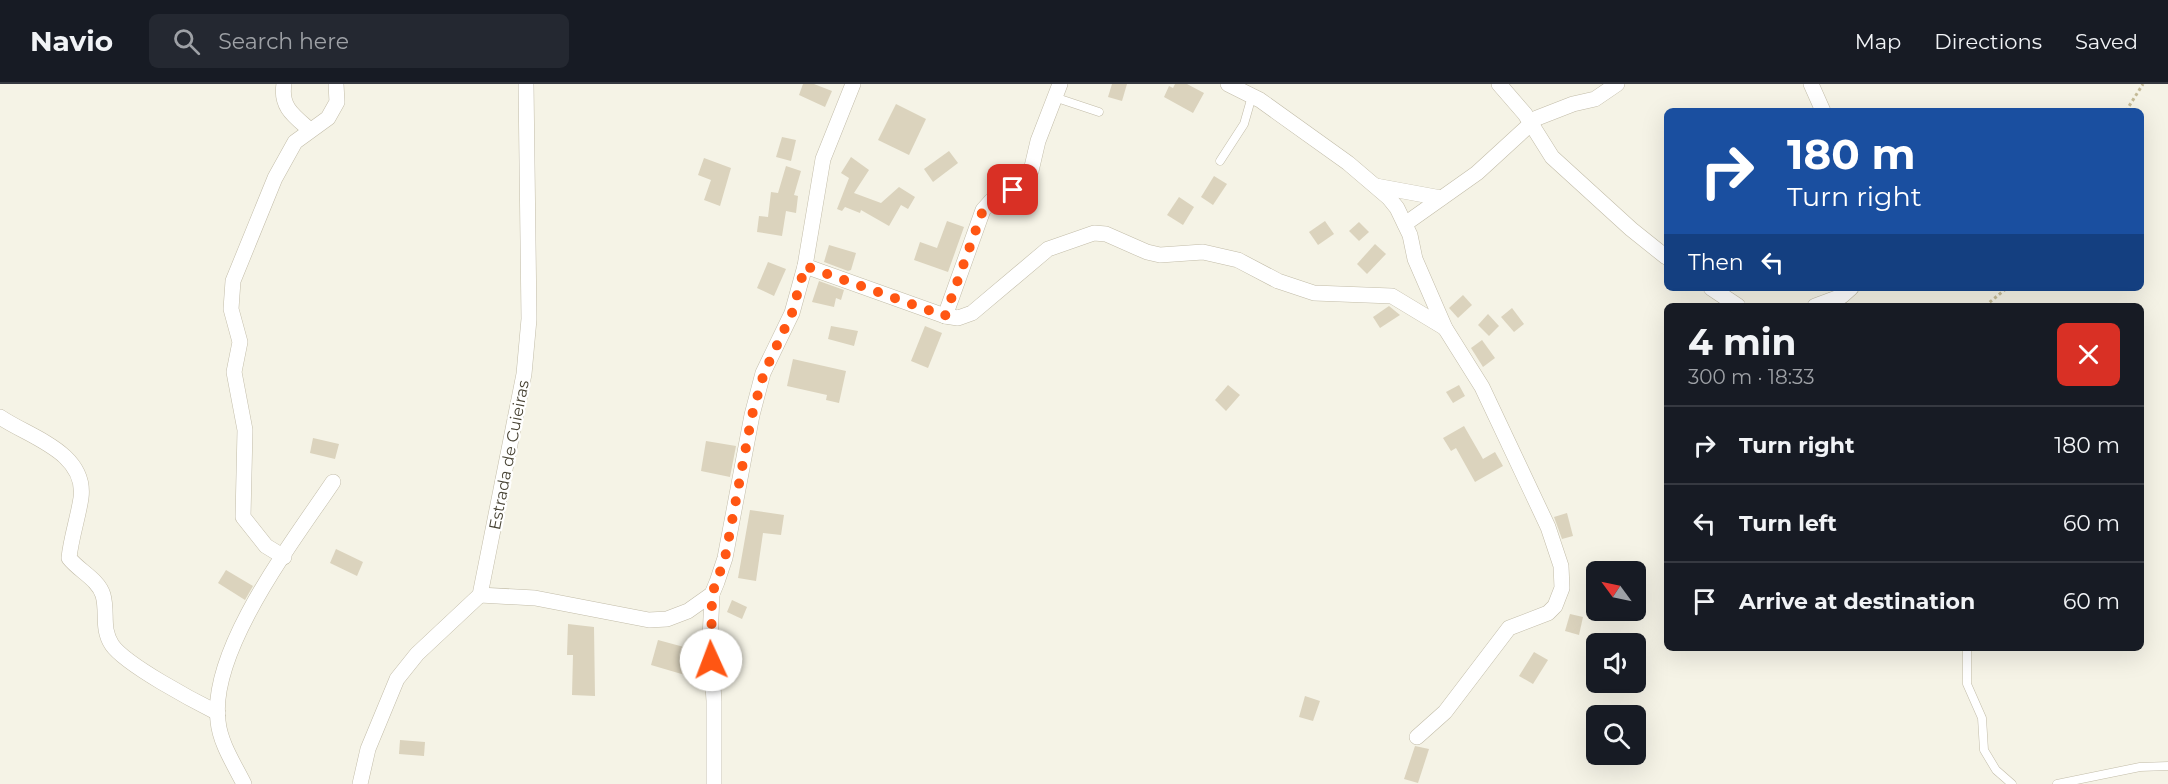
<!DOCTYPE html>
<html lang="en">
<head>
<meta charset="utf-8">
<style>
  :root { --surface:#171b24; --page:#242831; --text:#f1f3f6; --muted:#9ea1a6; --line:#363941 }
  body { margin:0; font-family:Montserrat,sans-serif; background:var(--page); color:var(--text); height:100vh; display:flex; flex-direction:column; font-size:22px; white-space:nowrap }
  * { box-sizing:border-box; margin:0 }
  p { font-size:20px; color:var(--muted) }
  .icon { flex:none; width:33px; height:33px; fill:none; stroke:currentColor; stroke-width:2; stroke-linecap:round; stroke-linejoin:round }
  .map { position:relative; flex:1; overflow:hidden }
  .details { position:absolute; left:1664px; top:219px; width:480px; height:348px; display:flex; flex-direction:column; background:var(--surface); border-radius:9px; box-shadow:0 6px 24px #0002 }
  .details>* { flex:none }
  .banner { position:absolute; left:1664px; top:24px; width:480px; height:183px; border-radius:9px; box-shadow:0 6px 24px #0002; background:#1a4fa0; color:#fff; overflow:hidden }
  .needle { width:39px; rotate:303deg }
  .tools { position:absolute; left:1586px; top:477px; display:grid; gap:12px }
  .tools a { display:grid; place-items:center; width:60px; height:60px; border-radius:9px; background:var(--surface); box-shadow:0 6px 24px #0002; font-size:30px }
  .pin { position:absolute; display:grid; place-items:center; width:51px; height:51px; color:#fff; margin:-26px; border-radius:12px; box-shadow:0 3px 9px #0006 }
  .me { position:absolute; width:66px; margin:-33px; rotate:358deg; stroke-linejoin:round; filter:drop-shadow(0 0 4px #0008) }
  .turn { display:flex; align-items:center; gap:21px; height:126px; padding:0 24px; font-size:27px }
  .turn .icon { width:78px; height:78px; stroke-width:2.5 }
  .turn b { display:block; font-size:42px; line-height:51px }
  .then { display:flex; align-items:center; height:57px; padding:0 24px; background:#0003; gap:12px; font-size:22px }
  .round { display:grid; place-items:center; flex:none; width:63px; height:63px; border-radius:9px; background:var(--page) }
  .summary { display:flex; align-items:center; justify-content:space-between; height:102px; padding:0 24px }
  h1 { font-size:36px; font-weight:700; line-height:45px }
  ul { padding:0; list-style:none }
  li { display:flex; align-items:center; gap:18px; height:78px; padding:0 24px; border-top:2px solid var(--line) }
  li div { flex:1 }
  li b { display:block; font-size:22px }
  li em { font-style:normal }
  header { display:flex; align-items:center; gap:36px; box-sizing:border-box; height:84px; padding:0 30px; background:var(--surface); border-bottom:2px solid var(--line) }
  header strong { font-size:28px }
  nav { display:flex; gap:33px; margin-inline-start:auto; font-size:21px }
  .search { width:420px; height:54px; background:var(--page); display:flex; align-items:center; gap:15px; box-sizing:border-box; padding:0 21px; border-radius:9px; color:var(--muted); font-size:22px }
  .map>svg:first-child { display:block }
  .building { fill:#dbd3bd }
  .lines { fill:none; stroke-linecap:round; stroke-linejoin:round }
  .lane-casing { stroke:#c2bca8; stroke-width:9 }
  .street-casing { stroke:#c2bca8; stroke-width:16 }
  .path { stroke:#c5bb97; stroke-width:3; stroke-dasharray:3 3; stroke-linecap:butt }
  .lane { stroke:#fff; stroke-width:8 }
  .street { stroke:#fff; stroke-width:15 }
  .route { stroke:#ff5613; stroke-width:10; stroke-dasharray:0 18 }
  .labels { text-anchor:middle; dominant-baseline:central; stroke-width:4.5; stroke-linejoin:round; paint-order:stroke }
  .street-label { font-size:16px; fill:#494435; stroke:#fff }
</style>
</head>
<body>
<header>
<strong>Navio</strong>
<div class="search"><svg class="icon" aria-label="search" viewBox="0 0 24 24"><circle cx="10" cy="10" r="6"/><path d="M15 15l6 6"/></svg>Search here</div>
<nav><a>Map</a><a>Directions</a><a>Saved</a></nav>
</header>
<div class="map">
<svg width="2168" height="700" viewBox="0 0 2168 700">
  <rect width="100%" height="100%" fill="#f5f3e6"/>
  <!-- building -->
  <g class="building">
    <path d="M803,0H814L832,7L825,23L799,11Z"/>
    <path d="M1112,0H1127L1122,17L1108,13Z"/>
    <path d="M1175,0H1187L1204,9L1193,29L1164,13L1169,2L1173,4Z"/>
    <path d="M896,20L926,35L909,71L878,56Z"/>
    <path d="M782,53L796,56L791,77L776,73Z"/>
    <path d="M949,67L958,79L933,98L924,85Z"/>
    <path d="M851,73L869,86L854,109L881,119L899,103L915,113L908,125L901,121L889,142L861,126L860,129L845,123L842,127L837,125L849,94L841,89Z"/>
    <path d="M704,74L731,84L720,122L704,116L711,96L698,91Z"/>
    <path d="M786,82L801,87L794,111L798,112L796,129L786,127L782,152L757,148L759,132L768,133L771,108L778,109Z"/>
    <path d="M1214,92L1227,100L1213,121L1201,113Z"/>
    <path d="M1179,113L1194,123L1183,141L1167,131Z"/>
    <path d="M947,137L964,143L948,188L914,176L920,158L937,164Z"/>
    <path d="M1325,137L1334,150L1318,161L1309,148Z"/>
    <path d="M1359,138L1369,148L1359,157L1349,147Z"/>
    <path d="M1375,160L1386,170L1367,190L1357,180Z"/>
    <path d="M829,161L856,169L851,186L848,187L824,178Z"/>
    <path d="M768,178L786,185L774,212L757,204Z"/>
    <path d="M819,197L844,206L841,216L836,214L834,223L812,218Z"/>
    <path d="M1463,211L1472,221L1458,234L1449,224Z"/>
    <path d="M1389,222L1400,231L1380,244L1373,233Z"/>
    <path d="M1512,224L1524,240L1514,248L1501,233Z"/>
    <path d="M1488,230L1499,242L1489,252L1478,241Z"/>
    <path d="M831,242L858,247L854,262L828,255Z"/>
    <path d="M925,242L942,249L928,284L911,277Z"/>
    <path d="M1482,256L1495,274L1483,283L1471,264Z"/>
    <path d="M793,275L846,287L839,319L826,316L827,311L787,302Z"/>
    <path d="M1228,301L1240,311L1226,327L1215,316Z"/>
    <path d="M1459,301L1465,312L1453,319L1446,308Z"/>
    <path d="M1464,342L1483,375L1495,368L1503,382L1475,398L1456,364L1451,367L1443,354Z"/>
    <path d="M313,354L339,360L335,375L310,369Z"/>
    <path d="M706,357L736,362L730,393L701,387Z"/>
    <path d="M750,426L784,431L781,451L763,449L756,497L738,494Z"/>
    <path d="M1567,429L1573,452L1562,455L1554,433Z"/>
    <path d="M336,465L363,478L357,492L330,479Z"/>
    <path d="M226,486L253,502L245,516L218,499Z"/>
    <path d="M732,516L747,523L742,535L727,528Z"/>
    <path d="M1570,530L1583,533L1579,551L1565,547Z"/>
    <path d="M568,540L594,543L595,612L572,611L573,571H567Z"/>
    <path d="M658,556L684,563L682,570L690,572L685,591L651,581Z"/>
    <path d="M1534,568L1548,576L1533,600L1519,592Z"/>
    <path d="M1305,612L1320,617L1313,637L1299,633Z"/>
    <path d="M400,656L425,658L424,672L399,670Z"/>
    <path d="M1415,662L1429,665L1418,699L1404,695Z"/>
  </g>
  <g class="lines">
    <!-- lane casing -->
    <g class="lane-casing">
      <g id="lane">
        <path d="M1057,14L1099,28"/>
        <path d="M1220,77L1244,40L1252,12"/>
        <path d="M1967,564V600L1982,634L1984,666L1996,686L2012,700"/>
        <path d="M2057,700L2140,683L2168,682"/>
      </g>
    </g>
    <!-- street casing -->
    <g class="street-casing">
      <g id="street">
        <path d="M284,0C280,23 294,32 310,46"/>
        <path d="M1228,0L1260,16L1348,79L1389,114L1397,124L1410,151L1415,175L1445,244L1482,303L1548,443L1561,482L1562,504L1555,522L1548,529L1509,544L1445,628L1417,653"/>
        <path d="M1499,0L1525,30L1552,73L1631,145L1666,173"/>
        <path d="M1811,0L1823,27"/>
        <path d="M1376,102L1441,114"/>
        <path d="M1405,140L1477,89L1537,34L1573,20L1595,15L1617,0"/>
        <path d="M805,182L945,232L958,234L972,229L1048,165L1094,149L1106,150L1147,168L1160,171L1203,168L1238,176L1278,197L1314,209L1392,212L1445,244"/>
        <path d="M1711,204L1738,222"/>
        <path d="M1815,222L1842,212L1851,204"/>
        <path d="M945,232L983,126L991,117L1024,100L1031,87L1038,57L1060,0"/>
        <path d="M0,333C29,353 87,368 81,414C78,434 71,454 69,474C79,487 98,495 103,511C108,529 101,544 112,561C126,581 194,617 218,629"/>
        <path d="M284,473L266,462L243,433L245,346L234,288L240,258L231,225L233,197L275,94L295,58L328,34L337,18L336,0"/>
        <path d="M712,510L710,556L714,617V700"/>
        <path d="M480,511L535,514L649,536L667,535L688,527L712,510L717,498L725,474L752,331L763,289L792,229L805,182L823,75L853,0"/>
        <path d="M244,700C234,680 220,659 218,637C209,566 294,456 333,398"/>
        <path d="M360,700L368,665L397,595L417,570L480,511L524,290L529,235L526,0"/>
      </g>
    </g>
    <!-- path -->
    <g class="path">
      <path d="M2126,27L2143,0"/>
      <path d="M1985,222L2007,204"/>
    </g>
    <!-- lane -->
    <use href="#lane" class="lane"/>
    <!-- street -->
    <use href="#street" class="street"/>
  </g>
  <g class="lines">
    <!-- route -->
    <path class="route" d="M711,576L712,510L725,474L752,331L764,289L792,229L805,182L945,232L983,126L991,117L1013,106"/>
  </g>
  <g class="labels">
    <!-- street labels -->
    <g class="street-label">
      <text transform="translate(509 371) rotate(-79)">Estrada de Cuieiras</text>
    </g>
  </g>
</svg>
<div class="tools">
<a><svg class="needle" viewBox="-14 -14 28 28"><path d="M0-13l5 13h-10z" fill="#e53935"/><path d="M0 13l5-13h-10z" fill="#9ea1a6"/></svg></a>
<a><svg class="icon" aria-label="sound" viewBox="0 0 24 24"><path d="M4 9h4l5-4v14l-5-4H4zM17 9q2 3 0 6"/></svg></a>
<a><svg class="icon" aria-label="search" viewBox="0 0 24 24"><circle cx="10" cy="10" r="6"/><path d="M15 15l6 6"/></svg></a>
</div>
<div class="pin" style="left:1013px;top:106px;background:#d93025"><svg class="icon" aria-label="arrive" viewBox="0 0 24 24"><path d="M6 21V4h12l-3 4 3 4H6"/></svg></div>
<svg class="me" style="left:711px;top:576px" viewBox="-20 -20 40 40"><circle r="19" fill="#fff"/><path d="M0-13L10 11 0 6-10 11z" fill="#ff5613"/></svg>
<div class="banner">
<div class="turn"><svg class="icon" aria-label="right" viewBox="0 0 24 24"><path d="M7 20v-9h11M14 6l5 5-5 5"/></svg><div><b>180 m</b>Turn right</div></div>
<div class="then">Then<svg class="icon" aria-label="left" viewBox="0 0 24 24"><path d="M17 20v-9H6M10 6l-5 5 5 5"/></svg></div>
</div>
<section class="details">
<div class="summary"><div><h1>4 min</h1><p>300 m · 18:33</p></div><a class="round" style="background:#d93025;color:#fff"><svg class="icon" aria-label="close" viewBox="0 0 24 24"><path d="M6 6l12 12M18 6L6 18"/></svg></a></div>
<ul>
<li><svg class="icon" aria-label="right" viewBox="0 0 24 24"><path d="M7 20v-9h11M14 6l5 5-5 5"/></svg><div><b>Turn right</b></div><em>180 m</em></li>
<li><svg class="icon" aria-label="left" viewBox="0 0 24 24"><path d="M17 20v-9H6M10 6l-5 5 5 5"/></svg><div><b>Turn left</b></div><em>60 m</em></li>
<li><svg class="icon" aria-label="arrive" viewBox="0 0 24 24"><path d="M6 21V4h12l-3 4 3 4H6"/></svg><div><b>Arrive at destination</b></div><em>60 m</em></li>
</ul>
</section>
</div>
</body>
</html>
